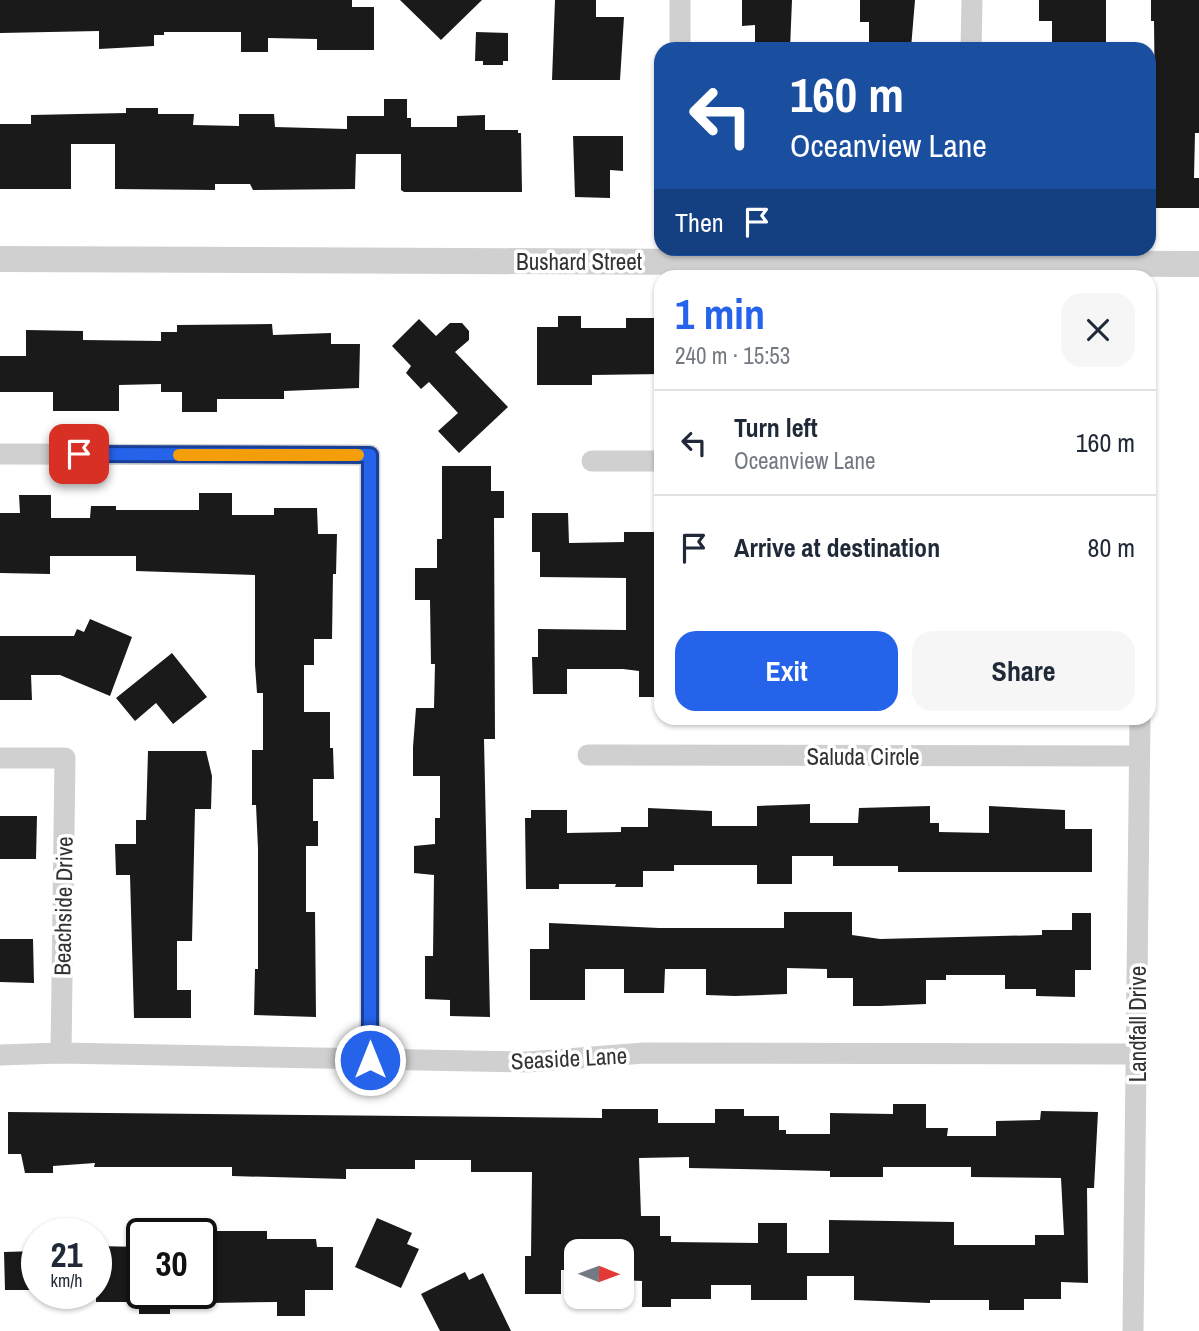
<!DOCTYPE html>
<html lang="en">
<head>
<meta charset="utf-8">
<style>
  :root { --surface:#fff; --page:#f6f6f7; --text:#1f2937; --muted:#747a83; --line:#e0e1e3; --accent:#2563eb }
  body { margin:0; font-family:"Archivo Narrow",sans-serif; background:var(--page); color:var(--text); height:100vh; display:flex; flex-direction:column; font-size:26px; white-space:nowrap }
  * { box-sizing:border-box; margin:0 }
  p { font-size:23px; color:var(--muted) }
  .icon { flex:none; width:38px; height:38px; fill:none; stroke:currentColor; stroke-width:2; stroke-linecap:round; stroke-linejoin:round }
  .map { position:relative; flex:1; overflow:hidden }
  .side { position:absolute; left:654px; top:270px; width:502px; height:455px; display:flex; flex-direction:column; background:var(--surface); border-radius:21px; box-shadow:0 2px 5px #0004 }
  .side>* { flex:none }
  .hud { position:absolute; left:654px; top:42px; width:502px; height:214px; border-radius:21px; box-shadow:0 2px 5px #0004; background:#1a4fa0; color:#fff; overflow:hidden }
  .needle { width:46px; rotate:91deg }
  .fabs { position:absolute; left:564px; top:1239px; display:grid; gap:14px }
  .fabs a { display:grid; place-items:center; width:70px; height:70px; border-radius:14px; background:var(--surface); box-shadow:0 2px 5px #0004; font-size:35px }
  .speed { position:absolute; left:21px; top:1218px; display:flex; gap:14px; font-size:35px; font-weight:700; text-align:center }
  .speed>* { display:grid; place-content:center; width:91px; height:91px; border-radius:50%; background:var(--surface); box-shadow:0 2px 5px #0004; line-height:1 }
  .speed small { font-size:18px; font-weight:400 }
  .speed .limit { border:4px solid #111; border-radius:10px; background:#fff; color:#111 }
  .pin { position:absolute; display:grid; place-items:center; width:60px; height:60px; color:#fff; margin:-30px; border-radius:14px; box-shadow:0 4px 10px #0006 }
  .me { position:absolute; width:77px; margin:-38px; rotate:0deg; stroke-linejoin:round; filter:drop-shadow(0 0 5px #0008) }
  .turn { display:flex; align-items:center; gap:24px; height:147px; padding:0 21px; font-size:32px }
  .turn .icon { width:91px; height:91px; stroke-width:2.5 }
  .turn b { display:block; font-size:49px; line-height:60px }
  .then { display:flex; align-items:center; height:66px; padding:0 21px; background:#0003; gap:14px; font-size:26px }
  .round { display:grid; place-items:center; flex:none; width:74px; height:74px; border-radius:21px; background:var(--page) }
  .overview { display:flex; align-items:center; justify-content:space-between; height:119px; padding:0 21px }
  h1 { font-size:42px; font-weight:700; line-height:52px; color:var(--accent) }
  .action { display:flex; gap:14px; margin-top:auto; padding:14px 21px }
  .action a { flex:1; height:80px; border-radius:21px; background:var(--accent); color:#fff; font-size:28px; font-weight:700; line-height:80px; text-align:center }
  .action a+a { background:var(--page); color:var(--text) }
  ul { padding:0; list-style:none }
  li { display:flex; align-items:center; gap:21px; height:105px; padding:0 21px; border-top:2px solid var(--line) }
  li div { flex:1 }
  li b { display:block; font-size:26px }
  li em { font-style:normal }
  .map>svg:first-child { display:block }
  .building { fill:#1a1a1a; fill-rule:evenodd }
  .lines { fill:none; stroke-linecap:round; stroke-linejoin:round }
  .minor { stroke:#d0d0d0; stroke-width:21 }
  .tertiary { stroke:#d0d0d0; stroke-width:26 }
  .route-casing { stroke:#184099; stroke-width:18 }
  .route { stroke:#2563eb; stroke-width:12 }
  .slow { stroke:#f59e0b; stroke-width:12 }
  .labels { text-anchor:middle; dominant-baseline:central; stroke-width:7; stroke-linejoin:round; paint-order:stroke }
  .street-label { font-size:23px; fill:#333; stroke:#fff }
</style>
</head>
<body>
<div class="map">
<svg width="1199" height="1331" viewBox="0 0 1199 1331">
  <rect width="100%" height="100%" fill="#fff"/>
  <!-- building -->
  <g class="building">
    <path d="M0,0H352V7H374V50H317V39L268,38V52H241V32H164V35H154V46L99,49V31L0,33Z"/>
    <path d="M400,0H482L441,40Z"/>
    <path d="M555,0H596V17H624L620,80H552Z"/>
    <path d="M742,0H792L790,49H755V25L742,26Z"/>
    <path d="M860,0H915L911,48H869V22H860Z"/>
    <path d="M1039,0H1106V49H1052V21H1039Z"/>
    <path d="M1151,0H1199V133H1195L1194,178H1199V208H1150V179H1154L1153,131H1150V111H1155L1154,21H1151Z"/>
    <path d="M476,32L508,33V61H503V65H483V61H475Z"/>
    <path d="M384,99H407V118H411V127H457V116L485,115V130H518V133H521L522,192H404L401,190V154H356L355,189L253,190L250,184H215V190L115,189V144H71V189H0V124H31V115L126,113V108H158V114H194L193,125L239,126V114H274L275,127L347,129V116H384Z"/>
    <path d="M573,136H623V171L610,170V198L575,197Z"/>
    <path d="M558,316H581V328H626V318H654V336H662V374L592,375V385H537V327H558Z"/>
    <path d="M419,319L436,336L450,323H462L469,331V340L455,352L508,407L459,453L438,431L458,413L429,382L421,389L406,373L411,366L392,346Z"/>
    <path d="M272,324L273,335L331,333V344H360L359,388L284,391V399H217V412H182V392H161V384L119,385V411H53V392H0V356H26V330L83,331V340L161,341V332H177V325Z"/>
    <path d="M442,466H491V491H504V518H494L495,739H484L490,1017L450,1016V1000L425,999V956H433L434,875L414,873V846L435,844V818H440V776H413V747L416,708H434L435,664H431L430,600H415V568H437V539H442Z"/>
    <path d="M199,493H232V515H274V508H317L318,534H337L336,574H333L332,639H314V665H304V712H330V748H333L334,779H313V821H318V846H306V912H315L316,1017L254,1015L255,969H258V849L256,805H252V750H263V693H257L255,665V575L136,571V556H50V574L0,573V513H20L19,495H51V518H90L91,506H116V510H199Z"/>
    <path d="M532,513H568L569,543L624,542V532H662V697H639V671L623,669H567V694H533L532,657H538V629L626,630V578L540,577V552H532Z"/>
    <path d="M90,619L132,637L110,696L60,675H31L32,700H0V636H74L77,629L84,632Z"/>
    <path d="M172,653L207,697L173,724L156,703L135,721L116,698Z"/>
    <path d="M148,751H206L212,776L211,809H195L192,941H177V990H191V1018H134L130,875H116L115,844H136V820H146Z"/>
    <path d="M810,804V823H858L859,808L930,806V823H939V832L989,833V806L1065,810V829H1092V872H898V866H833V856H792V884H757V865H674V871H643V887H615L616,884H559V889H526L525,818H531V810H567V833L621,832V827H648V808L712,811V826H757V806Z"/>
    <path d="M0,816H37L36,859H0Z"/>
    <path d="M784,912H852V935L880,939L1042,935V930H1072V913H1091V970H1075V997L1036,996V989H1005V975H946V980H926V1004L880,1006H853V978H827V969L787,968V994L735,996L706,995V969H665L664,993H624V969H585V1000H530V949H549V923L659,928H784Z"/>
    <path d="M0,939H33L34,983L0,982Z"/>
    <path d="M893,1104H926V1128H948L947,1136H996V1121L1040,1120L1041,1111L1098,1112L1094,1188H1087L1088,1283L1061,1282V1299H1024V1310H989V1300H930V1303L854,1300V1276H807V1300H751V1285H711V1299H671V1307H642V1281L621,1280V1251H576V1270H561V1294H525V1256H531L532,1172H471V1160H415V1169H346V1179L232,1176V1167H94L95,1163L53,1166V1173H25L21,1154H8V1112L602,1118V1109H658V1123H715V1109H744V1116H779V1130H786V1134H830V1113L893,1114ZM689,1157V1168L830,1171V1177H883V1167H971V1177L1061,1178L1064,1235H1035V1245H954V1222L829,1220V1253H787V1223H758V1243L671,1242V1236H660V1216H641L639,1158Z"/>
    <path d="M377,1218L412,1233L407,1244L419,1249L401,1288L355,1267Z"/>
    <path d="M209,1231H267V1239H316L317,1247H333V1290H305V1316H277V1302L209,1303V1277L201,1270L209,1261Z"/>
    <path d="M96,1246L142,1247V1293H170V1314H139V1302H96Z"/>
    <path d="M37,1251V1290H5L4,1252Z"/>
    <path d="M465,1272L469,1280L483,1273L511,1331H440L421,1294Z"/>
  </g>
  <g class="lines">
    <!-- minor -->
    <g class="minor">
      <path d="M680,49V0"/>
      <path d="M971,49L972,0"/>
      <path d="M0,454L370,455V1060"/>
      <path d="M592,461H662"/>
      <path d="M588,755L1139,756"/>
      <path d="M0,758H65L61,1053"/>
      <path d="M0,1055L61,1053L528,1062L644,1053L1137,1054"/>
      <path d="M1133,1331L1140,718"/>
    </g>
    <!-- tertiary -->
    <path class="tertiary" d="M0,259L1199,264"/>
  </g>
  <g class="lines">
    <!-- route casing -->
    <g class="route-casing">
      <path id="route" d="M79,454L370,455V1060"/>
    </g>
    <!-- route -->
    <use href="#route" class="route"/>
    <!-- slow -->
    <path class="slow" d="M179,455H358"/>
  </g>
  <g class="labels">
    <!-- street labels -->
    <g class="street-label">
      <text x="579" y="261">Bushard Street</text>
      <text x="863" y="756">Saluda Circle</text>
      <text transform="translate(63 906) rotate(-89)">Beachside Drive</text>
      <text transform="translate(1137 1024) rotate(-90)">Landfall Drive</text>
      <text transform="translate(569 1058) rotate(-3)">Seaside Lane</text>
    </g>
  </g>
</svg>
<div class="fabs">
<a><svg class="needle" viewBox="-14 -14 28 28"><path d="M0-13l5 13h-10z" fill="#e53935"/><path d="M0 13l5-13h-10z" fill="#747a83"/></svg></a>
</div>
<div class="speed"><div>21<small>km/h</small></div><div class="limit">30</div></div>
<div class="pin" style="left:79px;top:454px;background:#d93025"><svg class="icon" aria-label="arrive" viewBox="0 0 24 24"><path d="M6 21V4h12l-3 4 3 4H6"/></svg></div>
<svg class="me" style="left:370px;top:1060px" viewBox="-20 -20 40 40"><circle r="17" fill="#2563eb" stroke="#fff" stroke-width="3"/><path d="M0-11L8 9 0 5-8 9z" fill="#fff"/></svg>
<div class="hud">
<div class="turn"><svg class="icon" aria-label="left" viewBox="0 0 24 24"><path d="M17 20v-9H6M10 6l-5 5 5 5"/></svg><div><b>160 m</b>Oceanview Lane</div></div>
<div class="then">Then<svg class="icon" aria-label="arrive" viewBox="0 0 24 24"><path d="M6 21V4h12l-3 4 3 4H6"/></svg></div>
</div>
<section class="side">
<div class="overview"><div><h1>1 min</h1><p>240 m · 15:53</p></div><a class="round"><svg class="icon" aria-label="close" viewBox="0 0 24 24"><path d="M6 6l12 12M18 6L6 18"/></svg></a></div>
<ul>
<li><svg class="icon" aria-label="left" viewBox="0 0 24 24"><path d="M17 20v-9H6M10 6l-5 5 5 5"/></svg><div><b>Turn left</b><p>Oceanview Lane</p></div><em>160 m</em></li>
<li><svg class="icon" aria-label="arrive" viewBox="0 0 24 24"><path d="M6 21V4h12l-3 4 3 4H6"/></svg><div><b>Arrive at destination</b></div><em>80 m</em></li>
</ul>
<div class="action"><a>Exit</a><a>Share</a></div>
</section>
</div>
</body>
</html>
